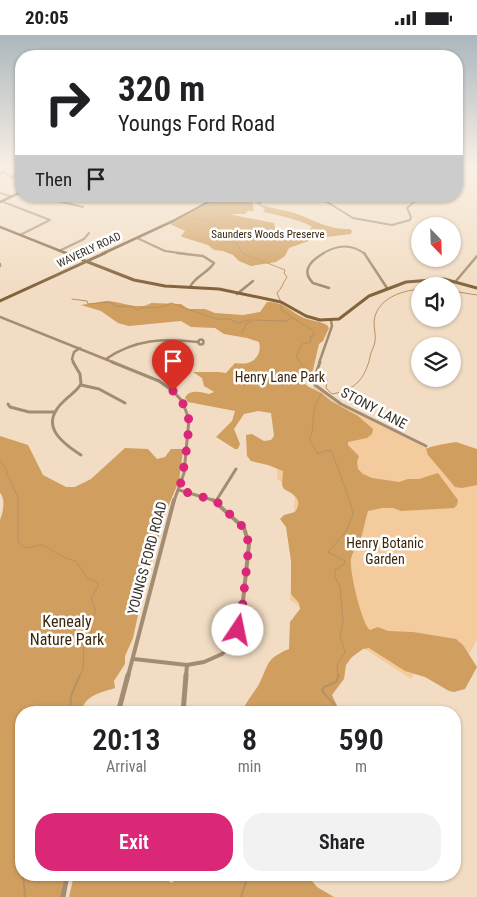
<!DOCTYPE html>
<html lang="en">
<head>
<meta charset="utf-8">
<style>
  :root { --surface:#fff; --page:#f2f2f2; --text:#202124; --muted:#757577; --accent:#db2777 }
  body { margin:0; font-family:"Roboto Condensed",sans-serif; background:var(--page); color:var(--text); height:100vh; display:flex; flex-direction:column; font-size:19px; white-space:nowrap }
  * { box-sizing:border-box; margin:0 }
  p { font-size:16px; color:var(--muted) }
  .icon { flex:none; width:28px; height:28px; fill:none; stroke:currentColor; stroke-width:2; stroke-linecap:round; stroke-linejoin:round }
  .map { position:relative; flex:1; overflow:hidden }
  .details { position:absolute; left:15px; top:671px; width:446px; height:175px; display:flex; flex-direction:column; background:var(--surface); border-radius:20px; box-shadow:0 1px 4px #0004 }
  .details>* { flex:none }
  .top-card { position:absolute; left:15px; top:15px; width:448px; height:152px; border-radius:20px; box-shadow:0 1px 4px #0004; background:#fff; color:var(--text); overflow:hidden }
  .needle { width:32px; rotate:157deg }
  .tools { position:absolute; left:411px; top:182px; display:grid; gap:10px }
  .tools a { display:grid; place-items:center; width:50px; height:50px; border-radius:50%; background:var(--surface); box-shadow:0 1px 4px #0004; font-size:25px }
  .pin { position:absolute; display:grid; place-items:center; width:42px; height:42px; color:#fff; margin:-51px -21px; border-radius:50% 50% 50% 0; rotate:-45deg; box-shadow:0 0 5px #0007 }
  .pin .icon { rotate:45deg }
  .me { position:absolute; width:55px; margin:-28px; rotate:11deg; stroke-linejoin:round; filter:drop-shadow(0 0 4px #0008) }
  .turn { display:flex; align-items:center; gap:18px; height:105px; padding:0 20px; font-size:22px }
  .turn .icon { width:65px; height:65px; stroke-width:2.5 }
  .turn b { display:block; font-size:35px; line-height:42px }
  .then { display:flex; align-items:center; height:48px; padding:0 20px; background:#0003; gap:10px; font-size:19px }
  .eta { display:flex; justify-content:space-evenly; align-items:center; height:85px; text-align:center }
  .eta b { font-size:30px; font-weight:600; line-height:35px }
  .button { display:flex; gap:10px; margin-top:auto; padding:10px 20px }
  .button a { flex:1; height:58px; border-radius:20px; background:var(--accent); color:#fff; font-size:20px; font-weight:600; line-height:58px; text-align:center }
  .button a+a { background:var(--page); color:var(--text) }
  .status { display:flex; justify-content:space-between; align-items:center; height:35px; padding:0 25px; background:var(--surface); direction:ltr }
  .status svg { height:14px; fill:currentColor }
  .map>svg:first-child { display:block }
  .green { fill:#f3cb9c }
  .forest { fill:#d09e5e }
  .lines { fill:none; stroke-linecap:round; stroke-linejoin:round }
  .stream-far1 { stroke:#b89162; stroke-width:1 }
  .stream { stroke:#b89162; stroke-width:2 }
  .street-far4 { stroke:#a28c72; stroke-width:2 }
  .street-far3 { stroke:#a28c72; stroke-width:2.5 }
  .street-far2 { stroke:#a28c72; stroke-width:3 }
  .street-far1 { stroke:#a28c72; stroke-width:4 }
  .street { stroke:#a28c72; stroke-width:5 }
  .secondary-far1 { stroke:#82633c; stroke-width:2.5 }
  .secondary { stroke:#82633c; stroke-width:3 }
  .route { stroke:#db2777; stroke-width:9; stroke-dasharray:0 16.2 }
  .labels { text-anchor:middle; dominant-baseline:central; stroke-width:5; stroke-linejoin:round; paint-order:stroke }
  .far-park-label { font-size:11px; fill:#3c270a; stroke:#fff }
  .far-street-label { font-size:11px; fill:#362e24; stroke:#fff }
  .park-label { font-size:14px; fill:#3c270a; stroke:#fff }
  .street-label { font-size:14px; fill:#362e24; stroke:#fff }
  .near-park-label { font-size:16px; fill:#3c270a; stroke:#fff }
</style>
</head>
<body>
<div class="status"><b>20:05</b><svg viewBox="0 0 49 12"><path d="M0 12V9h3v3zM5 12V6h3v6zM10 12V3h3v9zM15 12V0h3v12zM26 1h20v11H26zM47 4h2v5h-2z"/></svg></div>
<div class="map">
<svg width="477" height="862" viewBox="0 0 477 862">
  <rect width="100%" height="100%" fill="#f2ddc4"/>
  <!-- green -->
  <path class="green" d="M314,351L333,366L477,439V605L468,621L436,602L411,644L290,565L295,456L277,444L278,404L310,360Z"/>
  <!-- forest -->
  <g class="forest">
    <path d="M231,164L252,165L254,176H248L245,179H232L233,180L274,188L276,197L301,202L302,200L296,197H306L312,192C305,186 274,179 263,177L265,174L256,168L258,165L266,164L261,168V170C274,174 288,175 300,180C317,187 331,195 350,194L352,196L351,199L317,203L289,213L285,221L276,227L251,231L239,226L233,220L223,216L214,215L208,210L182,202L181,201L185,196L170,189L215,165Z"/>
    <path d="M106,266C119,266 140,276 151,268L181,269L188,274H205L215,278L243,280L260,277L267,267C283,266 291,277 304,283C312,286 320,286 327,290L329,293L323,306L319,309L313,335L310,339L300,343L302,347L309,352L321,358L331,366L358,381L373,394L372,399L367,403L348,407V410L359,421L357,427L358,434L363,439L372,443L399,447L408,444H419L438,438L458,465L457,470L454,473L401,476L393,473H382L368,476C365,485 364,494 361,503C359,510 352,517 351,524C349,535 362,590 370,595L378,592L388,596L413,597L456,604L463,610L477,632L465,654L454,657L449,656L425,642L405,636L369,613L363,614L352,622L346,630L344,644L332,660L340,677H242C246,667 252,660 258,651C269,631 264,624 289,614L290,587L300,574L299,568L291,559V526L286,492L280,484L284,480L295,477C304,464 293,459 284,454L282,450L283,436L268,430L251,426L247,421L246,400L252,399L264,406L271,405L274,401L271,378L258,376L244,379L234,394L240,409L238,414H235L216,402L232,386L235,376L188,367L185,363C189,354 201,357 209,359L214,357L204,351L202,343L193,337H218L226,338L235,328C250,331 263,323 259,307L247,303L224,299L215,293L191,292L181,286L129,291L118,288L101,276L81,270Z"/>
    <path d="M0,401L28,410L43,440L66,452H75L91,444L125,413L148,414L157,424L165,422L171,414H182L183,416L179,446L167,474L144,553L133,603L125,621V629L114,646L115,653C100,658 85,660 81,677L21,678V840H64L61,862H0V485C3,477 6,464 0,458Z"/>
    <path d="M456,407L477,414V450L462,453L455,452L428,420L426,414C430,411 450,408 456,407Z"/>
    <path d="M74,840H158L172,848L178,840H307L317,852L334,862H69Z"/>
  </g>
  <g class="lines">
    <!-- stream-far1 -->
    <g class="stream-far1">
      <path d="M191,182L209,186L219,193L218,199L224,201L222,205L237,208L242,218L285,235L284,238L287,242C283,248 282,253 277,258L280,265"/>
      <path d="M452,256L477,260"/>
      <path d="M72,264L87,266L88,269L110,267L116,271L134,272L136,275C150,269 156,277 171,268L216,284H229L239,288L249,285L287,286L292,283"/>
      <path d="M281,269V275L312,295L314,300L310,302L311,307L302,309L296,322L306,334L314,338"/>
      <path d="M241,299L247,288L251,287"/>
      <path d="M318,340L327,345L326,353L332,359C355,355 365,344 370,322C371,316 374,312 375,307C376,300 374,294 374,287C376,264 400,256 420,254"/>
      <path d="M322,358C308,377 317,392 309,404L318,419L328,415L332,417L351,470L353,480L345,498L328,517L345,526L344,529L335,535V541L340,553L343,586L340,602L345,617L337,629L338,641"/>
      <path d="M0,425L8,437L6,440C13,446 12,454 18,461V507L25,513L42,510C54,515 63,524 76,526L87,543L98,548V552L91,563L96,576L90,588L92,596L84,606L83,634L80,641"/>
    </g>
    <!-- stream -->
    <g class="stream">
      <path d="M70,678L71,661L80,640"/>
      <path d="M335,678L334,669L322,656L324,652L336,647L339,640"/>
      <path d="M21,813V830"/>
      <path d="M23,840L25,862"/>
      <path d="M241,862L248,840"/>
    </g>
    <!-- street-far4 -->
    <g class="street-far4">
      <path d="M15,132L21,134"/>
      <path d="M456,136L462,132"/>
      <path d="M2,137L12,141"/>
      <path d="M13,141L21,142L10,143Z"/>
      <path d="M0,158L10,161"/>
      <path d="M37,161L83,172"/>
      <path d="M308,161L327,167L353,183L392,190L410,185L411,182L407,173L421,161"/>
      <path d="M323,165L330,161"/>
      <path d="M1,166L50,185L20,200"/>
      <path d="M137,203L165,216L187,219"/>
      <path d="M59,216L84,204L89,198"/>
      <path d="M322,219C336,210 351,208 365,219"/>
    </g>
    <!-- street-far3 -->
    <g class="street-far3">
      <path d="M177,218L203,221L214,228C208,238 195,241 190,252"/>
      <path d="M324,218C312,225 300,235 313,248L329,253"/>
      <path d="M364,218L387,253"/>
      <path d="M0,229V231"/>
      <path d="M456,246L477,221"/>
      <path d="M237,259L253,246"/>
      <path d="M0,282L115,328"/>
      <circle cx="201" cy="307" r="2.5"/>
      <path d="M106,324C135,304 164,303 198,307"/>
      <path d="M74,328L72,324L74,317L80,313"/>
      <path d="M319,328L332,291L331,286"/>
    </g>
    <!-- street-far2 -->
    <g class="street-far2">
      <path d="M73,327L80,339L81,349C77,356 70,360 64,366C39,389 59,406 81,420"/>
      <path d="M112,327L159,346L173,356L182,366L189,384L184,438L174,466"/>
      <path d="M320,327L314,344L315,350L341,369L426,411"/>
      <path d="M81,350L99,354L125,368"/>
      <path d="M8,369L10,372L29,377H55"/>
      <path d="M179,455L216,466"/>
      <path d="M216,466L236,434"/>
    </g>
    <!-- street-far1 -->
    <g class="street-far1">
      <path d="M134,624L187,630L204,627L222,619L235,605L241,585L249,509L244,493L213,465"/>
      <path d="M128,641L174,465"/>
      <path d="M186,641L187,630"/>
    </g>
    <!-- street -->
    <g class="street">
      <path d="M118,678L128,640"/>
      <path d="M183,678L186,640"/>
      <path d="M63,862L67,840"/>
    </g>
    <!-- secondary-far1 -->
    <g class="secondary-far1">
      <path d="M0,139L10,132"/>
      <path d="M0,167L21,157"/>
      <path d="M0,192L68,219"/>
      <path d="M102,219L173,186L212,165L226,163L259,164L271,161"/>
    </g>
    <!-- secondary -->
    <g class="secondary">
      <path d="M65,218L134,245L165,251L219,254L281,267L306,281L320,285L339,284L369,261L406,247L444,244L477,253"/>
      <path d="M0,266L105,218"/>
    </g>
  </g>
  <!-- sky -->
  <linearGradient id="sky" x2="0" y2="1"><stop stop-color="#abb7bd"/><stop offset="0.52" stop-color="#f9f0e4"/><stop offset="1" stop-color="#f9f0e4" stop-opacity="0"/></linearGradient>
  <rect width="477" height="253" fill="url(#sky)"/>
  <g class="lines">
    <!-- route -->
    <path class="route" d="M173,356C179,363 186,371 188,380C191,391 183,442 179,455L216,466L244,493L249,509L241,585L238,595"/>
  </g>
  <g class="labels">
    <!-- far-park labels -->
    <g class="far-park-label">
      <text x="268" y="199">Saunders Woods Preserve</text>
    </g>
    <!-- far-street labels -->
    <g class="far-street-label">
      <text transform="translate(89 215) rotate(-25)">WAVERLY ROAD</text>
    </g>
    <!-- park labels -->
    <g class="park-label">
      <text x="280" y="342">Henry Lane Park</text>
      <text x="385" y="508">Henry Botanic<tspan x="385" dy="16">Garden</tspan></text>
    </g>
    <!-- street labels -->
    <g class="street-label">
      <text transform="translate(374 373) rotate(28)">STONY LANE</text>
      <text transform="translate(147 523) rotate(-75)">YOUNGS FORD ROAD</text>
    </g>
    <!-- near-park labels -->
    <g class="near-park-label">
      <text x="67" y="586">Kenealy<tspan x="67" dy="18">Nature Park</tspan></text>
    </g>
  </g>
</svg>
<div class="tools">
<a><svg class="needle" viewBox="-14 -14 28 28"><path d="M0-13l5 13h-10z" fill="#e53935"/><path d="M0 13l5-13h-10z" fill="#757577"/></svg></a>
<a><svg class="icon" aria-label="sound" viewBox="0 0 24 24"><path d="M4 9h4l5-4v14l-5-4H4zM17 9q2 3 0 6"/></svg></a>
<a><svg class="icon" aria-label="layers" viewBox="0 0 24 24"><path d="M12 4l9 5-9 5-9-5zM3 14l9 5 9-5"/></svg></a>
</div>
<div class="pin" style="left:173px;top:356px;background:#d93025"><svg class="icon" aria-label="arrive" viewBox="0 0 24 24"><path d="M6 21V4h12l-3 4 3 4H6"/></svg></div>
<svg class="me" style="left:238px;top:595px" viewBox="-20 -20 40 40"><circle r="19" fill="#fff"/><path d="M0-13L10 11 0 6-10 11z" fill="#db2777"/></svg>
<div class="top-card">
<div class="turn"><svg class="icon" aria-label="right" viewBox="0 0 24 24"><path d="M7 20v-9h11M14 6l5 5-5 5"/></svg><div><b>320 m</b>Youngs Ford Road</div></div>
<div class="then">Then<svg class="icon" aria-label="arrive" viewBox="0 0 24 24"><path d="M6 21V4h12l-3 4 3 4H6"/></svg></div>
</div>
<section class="details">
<div class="eta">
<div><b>20:13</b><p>Arrival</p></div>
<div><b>8</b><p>min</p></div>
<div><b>590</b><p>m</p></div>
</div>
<div class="button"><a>Exit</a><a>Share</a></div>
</section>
</div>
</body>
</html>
